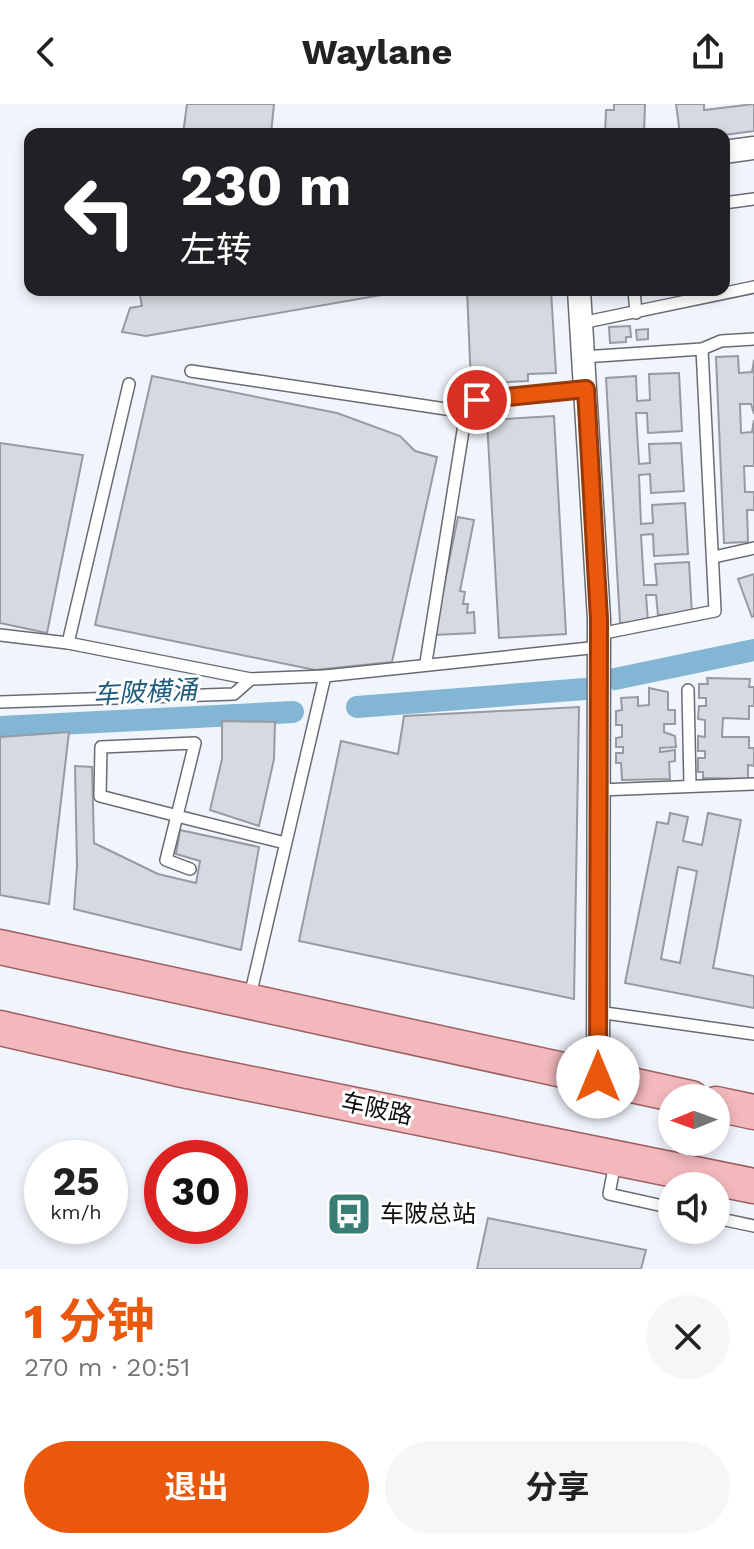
<!DOCTYPE html>
<html lang="zh">
<head>
<meta charset="utf-8">
<style>
  :root { --surface:#fff; --page:#f6f6f6; --text:#222; --muted:#767676; --accent:#ea580c }
  body { margin:0; font-family:"Work Sans","Noto Sans SC",sans-serif; background:var(--page); color:var(--text); height:100vh; display:flex; flex-direction:column; font-size:30px; white-space:nowrap }
  * { box-sizing:border-box; margin:0 }
  p { font-size:26px; color:var(--muted) }
  .icon { flex:none; width:44px; height:44px; fill:none; stroke:currentColor; stroke-width:2; stroke-linecap:round; stroke-linejoin:round }
  .map { position:relative; height:1165px; overflow:hidden }
  .sheet { display:flex; flex-direction:column; background:var(--surface); flex:1 }
  .sheet>* { flex:none }
  .hud { position:absolute; left:24px; top:24px; width:706px; height:168px; border-radius:16px; box-shadow:0 4px 12px #0003; background:#202124; color:#fff; overflow:hidden }
  .needle { width:52px; rotate:269deg }
  .fabs { position:absolute; left:658px; top:980px; display:grid; gap:16px }
  .fabs a { display:grid; place-items:center; width:72px; height:72px; border-radius:50%; background:var(--surface); box-shadow:0 4px 12px #0003; font-size:40px }
  .speed { position:absolute; left:24px; top:1036px; display:flex; gap:16px; font-size:40px; font-weight:700; text-align:center }
  .speed>* { display:grid; place-content:center; width:104px; height:104px; border-radius:50%; background:var(--surface); box-shadow:0 4px 12px #0003; line-height:1 }
  .speed small { font-size:20px; font-weight:400 }
  .speed .limit { border:12px solid #d22; background:#fff; color:#111 }
  .pin { position:absolute; display:grid; place-items:center; width:68px; height:68px; color:#fff; margin:-34px; border:4px solid #fff; border-radius:50%; box-shadow:0 2px 8px #0007 }
  .me { position:absolute; width:88px; margin:-44px; rotate:0deg; stroke-linejoin:round; filter:drop-shadow(0 0 6px #0008) }
  .turn { display:flex; align-items:center; gap:28px; height:168px; padding:0 24px; font-size:36px }
  .turn .icon { width:104px; height:104px; stroke-width:2.5 }
  .turn b { display:block; font-size:56px; line-height:68px }
  .round { display:grid; place-items:center; flex:none; width:84px; height:84px; border-radius:42px; background:var(--page) }
  .head { display:flex; align-items:center; justify-content:space-between; height:136px; padding:0 24px }
  h1 { font-size:48px; font-weight:700; line-height:60px; color:var(--accent) }
  .button { display:flex; gap:16px; margin-top:auto; padding:16px 24px }
  .button a { flex:1; height:92px; border-radius:48px; background:var(--accent); color:#fff; font-size:32px; font-weight:700; line-height:92px; text-align:center }
  .button a+a { background:var(--page); color:var(--text) }
  header { display:flex; justify-content:space-between; align-items:center; height:104px; padding:0 24px; background:var(--surface); font-size:36px; font-weight:700 }
  .map>svg:first-child { display:block }
  .lines { fill:none; stroke-linecap:round; stroke-linejoin:round }
  .canal { stroke:#83b5d4; stroke-width:22 }
  .building { fill:#d5dae0; stroke:#969aa1; stroke-width:2; fill-rule:evenodd }
  .service-casing { stroke:#686c72; stroke-width:14 }
  .minor-casing { stroke:#686c72; stroke-width:25 }
  .primary-casing { stroke:#9d5f64; stroke-width:37 }
  .service { stroke:#fff; stroke-width:11 }
  .minor { stroke:#fff; stroke-width:22 }
  .primary { stroke:#f2b8bc; stroke-width:34 }
  .route-casing { stroke:#983908; stroke-width:20 }
  .route { stroke:#ea580c; stroke-width:14 }
  .labels { text-anchor:middle; dominant-baseline:central; stroke-width:6; stroke-linejoin:round; paint-order:stroke }
  .street-label { font-size:24px; fill:#0f1013; stroke:#fff }
  .poi-label { font-size:24px; fill:#0f1013; stroke:#fff; text-anchor:start }
  .water-label { font-size:26px; font-style:italic; fill:#205b7b; stroke:#fff }
</style>
</head>
<body>
<header><svg class="icon" aria-label="back" viewBox="0 0 24 24"><path d="M15 5l-7 7 7 7"/></svg>Waylane<svg class="icon" aria-label="share" viewBox="0 0 24 24"><path d="M12 15V3M7 8l5-5 5 5M5 13v7h14v-7"/></svg></header>
<div class="map">
<svg width="754" height="1165" viewBox="0 0 754 1165">
  <rect width="100%" height="100%" fill="#f0f4fb"/>
  <g class="lines">
    <!-- canal -->
    <g class="canal">
      <path d="M615,575L754,546"/>
      <path d="M357,603L585,585"/>
      <path d="M0,623L293,608"/>
    </g>
  </g>
  <!-- building -->
  <g class="building">
    <path d="M187,0H274L271,30H183Z"/>
    <path d="M614,0H645L644,30H605L606,6H614Z"/>
    <path d="M676,0H704V6L754,0V27L724,31L680,30Z"/>
    <path d="M139,186H410L146,232L122,228L130,204L142,202Z"/>
    <path d="M467,186H551L556,269L528,270V277L471,280Z"/>
    <path d="M630,222L631,233H626V238L610,239L609,223Z"/>
    <path d="M648,225V235L637,236L636,226Z"/>
    <path d="M738,252L739,269L752,268L754,256V310L751,300H740L741,329L752,328L754,316V362H744L745,388H754V406H747L748,438L724,439L716,253Z"/>
    <path d="M679,269L682,327L648,329L647,309H636L639,360L650,359L649,340L681,339L684,387L651,389L650,370L639,371L641,420L653,419L652,401L685,399L688,450L654,452L653,430L641,431L644,481H657L655,460L689,458L692,510L658,511L656,491H646L648,518L620,519L606,274L636,272L637,297L650,296L649,270Z"/>
    <path d="M152,272L337,309L400,332L415,347L437,353L392,558L315,566L95,521Z"/>
    <path d="M554,312L566,530L499,534L487,316Z"/>
    <path d="M0,339L83,351L47,529L0,519Z"/>
    <path d="M458,413L474,416L460,487L465,488L463,500H468L467,509L474,508L475,529L434,531Z"/>
    <path d="M754,470V512L752,513L738,475Z"/>
    <path d="M707,574L750,575L749,583H754V602H749V615L723,614L722,633H749V644H754V662L748,661V675L703,674V668H698V654H705V647H698V632L705,633V616L698,615L699,602H706V594H699V580H708Z"/>
    <path d="M649,584L668,588V606H675V620H664V628L675,632L676,643L660,644V648L675,646V657L669,658L670,675L622,676L621,659H616V649H623V643H616V634L622,633V621H616V607L622,606L621,594L638,593V602L649,601Z"/>
    <path d="M579,603L574,895L299,837L341,637L398,650L404,612Z"/>
    <path d="M222,617L275,618L274,655L259,722L210,706L222,655Z"/>
    <path d="M69,628L49,800L0,791V633Z"/>
    <path d="M75,662L92,663L94,739L158,770L196,779L200,757L176,750L180,726L259,743L241,846L74,805L77,762Z"/>
    <path d="M670,709L688,713L683,737L702,741L708,709L741,716L713,864L754,872V904L625,879L657,718L668,720ZM678,763L697,767L680,859L661,855Z"/>
    <path d="M488,1114L646,1146L641,1165H477Z"/>
  </g>
  <g class="lines">
    <!-- service casing -->
    <g class="service-casing">
      <g id="service">
        <path d="M724,99L754,95"/>
        <path d="M634,186L636,209"/>
        <path d="M581,219L754,183"/>
        <path d="M583,253L702,245L721,237L754,235"/>
        <path d="M191,267L466,308"/>
        <path d="M129,280L68,539L251,575L325,572"/>
        <path d="M714,453L754,444"/>
        <path d="M599,530L715,507L702,245"/>
        <path d="M0,531L68,539"/>
        <path d="M426,558L466,308L477,296L586,285"/>
        <path d="M688,586L690,681"/>
        <path d="M0,598L234,590L251,575"/>
        <path d="M599,686L754,680"/>
        <path d="M190,765L166,756L195,639L101,643L100,692L178,712L181,713L285,739"/>
        <path d="M250,892L325,572L599,543"/>
        <path d="M598,908L754,930"/>
        <path d="M615,1059L609,1090L672,1104"/>
        <path d="M716,1114L754,1122"/>
      </g>
    </g>
    <!-- minor casing -->
    <g class="minor-casing">
      <g id="minor">
        <path d="M724,48L754,44"/>
        <path d="M579,186L599,515L598,973"/>
      </g>
    </g>
    <!-- primary casing -->
    <g class="primary-casing">
      <g id="primary">
        <path d="M0,843L691,994"/>
        <path d="M0,924L178,965L754,1082"/>
        <path d="M716,1000L754,1008"/>
      </g>
    </g>
    <!-- service -->
    <use href="#service" class="service"/>
    <!-- minor -->
    <use href="#minor" class="minor"/>
    <!-- primary -->
    <use href="#primary" class="primary"/>
  </g>
  <g class="lines">
    <!-- route casing -->
    <g class="route-casing">
      <path id="route" d="M477,296L586,285L599,515L598,973"/>
    </g>
    <!-- route -->
    <use href="#route" class="route"/>
  </g>
  <!-- icons -->
  <defs>
    <g id="bus-square" transform="scale(2.3)"><rect x="-9" y="-9" width="18" height="18" rx="4" fill="#387e75" stroke="#fff"/><path d="M-5-6H5V4H4V6H2V4H-2V6H-4V4H-5ZM-3.5-4V0h7V-4ZM-3.5 1.2v1.5H-2V1.2ZM2 1.2v1.5H3.5V1.2Z" fill="#fff"/></g>
  </defs>
  <g fill-rule="evenodd">
    <use href="#bus-square" x="349" y="1110"/>
  </g>
  <g class="labels">
    <!-- street labels -->
    <g class="street-label">
      <text transform="translate(377 1005) rotate(12)">车陂路</text>
    </g>
    <!-- poi labels -->
    <g class="poi-label">
      <text x="380" y="1110">车陂总站</text>
    </g>
    <!-- water labels -->
    <g class="water-label">
      <text transform="translate(145 588) rotate(-3)">车陂横涌</text>
    </g>
  </g>
</svg>
<div class="fabs">
<a><svg class="needle" viewBox="-14 -14 28 28"><path d="M0-13l5 13h-10z" fill="#e53935"/><path d="M0 13l5-13h-10z" fill="#767676"/></svg></a>
<a><svg class="icon" aria-label="sound" viewBox="0 0 24 24"><path d="M4 9h4l5-4v14l-5-4H4zM17 9q2 3 0 6"/></svg></a>
</div>
<div class="speed"><div>25<small>km/h</small></div><div class="limit">30</div></div>
<div class="pin" style="left:477px;top:296px;background:#d93025"><svg class="icon" aria-label="arrive" viewBox="0 0 24 24"><path d="M6 21V4h12l-3 4 3 4H6"/></svg></div>
<svg class="me" style="left:598px;top:973px" viewBox="-20 -20 40 40"><circle r="19" fill="#fff"/><path d="M0-13L10 11 0 6-10 11z" fill="#ea580c"/></svg>
<div class="hud">
<div class="turn"><svg class="icon" aria-label="left" viewBox="0 0 24 24"><path d="M17 20v-9H6M10 6l-5 5 5 5"/></svg><div><b>230 m</b>左转</div></div>
</div>
</div>
<section class="sheet">
<div class="head"><div><h1>1 分钟</h1><p>270 m · 20:51</p></div><a class="round"><svg class="icon" aria-label="close" viewBox="0 0 24 24"><path d="M6 6l12 12M18 6L6 18"/></svg></a></div>
<div class="button"><a>退出</a><a>分享</a></div>
</section>
</body>
</html>
